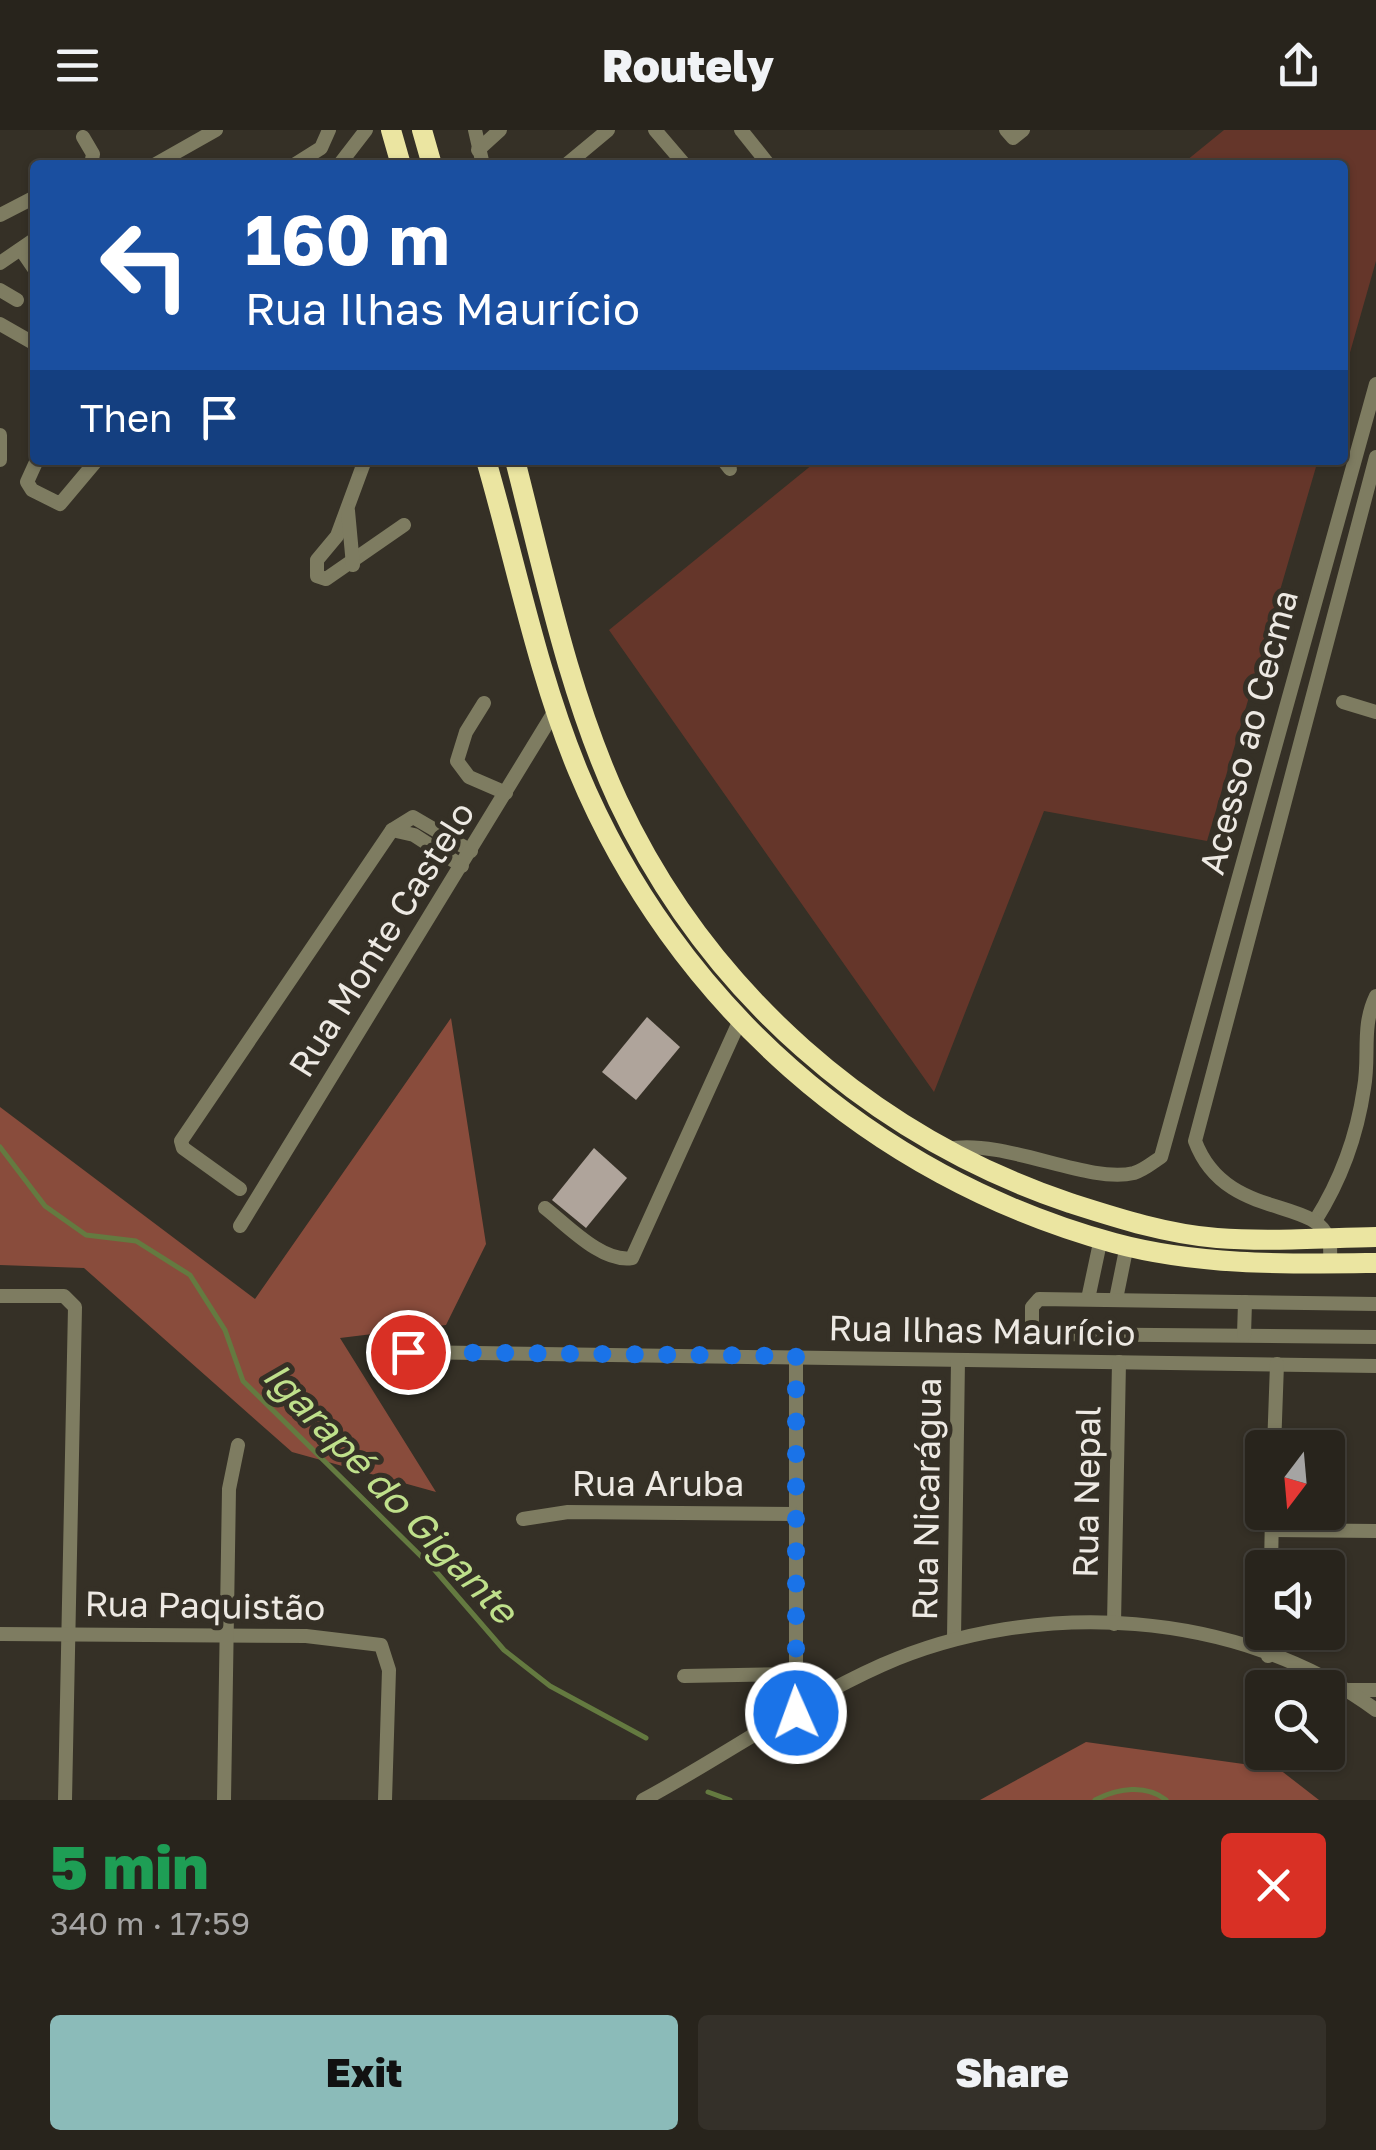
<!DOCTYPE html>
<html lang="en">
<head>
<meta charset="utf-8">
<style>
  :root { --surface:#28241c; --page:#343029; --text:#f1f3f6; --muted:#a5a4a3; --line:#44413b; --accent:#8bbbb9 }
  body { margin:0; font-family:"Golos Text",sans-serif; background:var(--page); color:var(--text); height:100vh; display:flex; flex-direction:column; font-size:38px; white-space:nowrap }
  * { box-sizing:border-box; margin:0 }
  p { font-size:32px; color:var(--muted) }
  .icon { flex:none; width:55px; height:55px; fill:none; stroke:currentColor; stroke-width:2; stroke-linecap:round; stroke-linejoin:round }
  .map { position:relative; height:1670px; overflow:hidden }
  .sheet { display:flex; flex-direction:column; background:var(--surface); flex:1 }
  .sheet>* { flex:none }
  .banner { position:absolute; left:30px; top:30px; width:1318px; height:305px; border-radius:10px; box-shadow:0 2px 8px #0004,0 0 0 2px var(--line); background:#1a4fa0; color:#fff; overflow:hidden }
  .needle { width:65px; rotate:196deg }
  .buttons { position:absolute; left:1245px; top:1300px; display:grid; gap:20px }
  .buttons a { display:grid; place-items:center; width:100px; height:100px; border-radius:10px; background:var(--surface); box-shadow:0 2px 8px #0004,0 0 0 2px var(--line); font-size:50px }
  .pin { position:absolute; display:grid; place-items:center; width:85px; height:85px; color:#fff; margin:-42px; border:5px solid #fff; border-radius:50%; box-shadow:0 2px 10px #0007 }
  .me { position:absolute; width:110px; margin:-55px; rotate:358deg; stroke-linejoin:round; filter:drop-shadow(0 0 8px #0008) }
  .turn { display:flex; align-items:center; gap:35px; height:210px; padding:0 50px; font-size:45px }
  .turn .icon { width:130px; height:130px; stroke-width:2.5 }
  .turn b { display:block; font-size:70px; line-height:85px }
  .then { display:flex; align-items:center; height:95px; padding:0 50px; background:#0003; gap:20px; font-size:38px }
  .round { display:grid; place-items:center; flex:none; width:105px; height:105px; border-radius:10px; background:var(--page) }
  .summary { display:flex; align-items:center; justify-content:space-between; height:170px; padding:0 50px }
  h1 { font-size:60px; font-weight:800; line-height:75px; color:#1e9e55 }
  .button { display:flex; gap:20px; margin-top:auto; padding:20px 50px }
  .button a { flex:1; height:115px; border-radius:10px; background:var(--accent); color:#111; font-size:40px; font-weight:800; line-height:115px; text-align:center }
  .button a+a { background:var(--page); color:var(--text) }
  header { display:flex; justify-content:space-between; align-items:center; height:130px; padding:0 50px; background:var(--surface); font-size:45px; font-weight:800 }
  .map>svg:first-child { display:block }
  .green { fill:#65362a }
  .forest { fill:#894c3c }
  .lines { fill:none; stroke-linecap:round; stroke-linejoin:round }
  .stream { stroke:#647a40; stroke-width:5 }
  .building { fill:#afa49b }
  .minor { stroke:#7e7c61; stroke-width:14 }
  .highway { stroke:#ebe5a1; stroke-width:20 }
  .route { stroke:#1a73e8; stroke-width:18; stroke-dasharray:0 32.4 }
  .labels { text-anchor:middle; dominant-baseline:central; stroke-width:10; stroke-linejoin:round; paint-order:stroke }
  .street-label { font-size:35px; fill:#ede9e3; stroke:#353026 }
  .water-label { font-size:38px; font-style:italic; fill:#bfe08b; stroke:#353026 }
</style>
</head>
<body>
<header><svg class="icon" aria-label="menu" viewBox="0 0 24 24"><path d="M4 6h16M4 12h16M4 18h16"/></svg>Routely<svg class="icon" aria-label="share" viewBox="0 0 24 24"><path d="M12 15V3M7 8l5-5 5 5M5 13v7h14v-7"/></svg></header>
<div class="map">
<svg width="1376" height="1670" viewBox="0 0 1376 1670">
  <rect width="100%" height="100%" fill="#353026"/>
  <!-- green -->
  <g class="green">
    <path d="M1224,0H1376V131L1343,247L1342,35H1181Z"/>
    <path d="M818,330H1318L1207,711L1044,681L934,962L609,500Z"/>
  </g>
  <!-- forest -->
  <g class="forest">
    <path d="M451,888L486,1114L446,1195L340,1208L436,1362L292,1322L84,1138L0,1135V977L255,1169Z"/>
    <path d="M1086,1612L1279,1639L1319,1670H980Z"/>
  </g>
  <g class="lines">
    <!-- stream -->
    <g class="stream">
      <path d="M0,1017L45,1076L86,1105L136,1111L190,1145L225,1200L243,1251L433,1438L504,1520L550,1556L646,1608"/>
      <path d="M708,1662L730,1670"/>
      <path d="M1095,1670C1118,1658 1146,1654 1166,1670"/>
    </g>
  </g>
  <!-- building -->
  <g class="building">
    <path d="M647,887L680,917L636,970L602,942Z"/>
    <path d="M594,1018L627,1048L586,1098L552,1070Z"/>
  </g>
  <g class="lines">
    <!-- minor -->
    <g class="minor">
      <path d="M475,0L483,35"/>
      <path d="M655,0L685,35"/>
      <path d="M741,0L769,35"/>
      <path d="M1006,0L1013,8L1023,0"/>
      <path d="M83,7L93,24L91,35"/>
      <path d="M478,20L500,0"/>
      <path d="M154,35L216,0"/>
      <path d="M294,35L321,18L329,0"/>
      <path d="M339,35L366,0"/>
      <path d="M566,35L608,0"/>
      <path d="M0,85L35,67"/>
      <path d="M22,121L35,140"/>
      <path d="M0,133L35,109"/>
      <path d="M0,160L17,170"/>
      <path d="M0,194L35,214"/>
      <path d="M0,305V330"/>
      <path d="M37,330L27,352L32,360L60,374L97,330"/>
      <path d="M365,330L337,406L317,430V446L326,449L404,395"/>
      <path d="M723,330L730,339"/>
      <path d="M348,381L353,435"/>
      <path d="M1343,572L1376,582"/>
      <path d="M484,573L466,602L457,631L469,647L506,663"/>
      <path d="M392,700L414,705L462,736"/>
      <path d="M947,1019C1006,1008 1086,1054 1134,1043C1144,1040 1152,1033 1161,1027L1376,254"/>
      <path d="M240,1059L183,1018L181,1011L392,700L413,687L471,721"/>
      <path d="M545,1078C567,1095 602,1133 632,1128L740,890"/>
      <path d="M1315,1091C1341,1050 1357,1006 1364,958C1370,925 1361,897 1376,866"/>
      <path d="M240,1096L556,579"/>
      <path d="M1330,1134C1330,1127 1331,1116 1329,1110C1316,1066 1225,1091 1195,1011L1376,327"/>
      <path d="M0,1166H64L75,1177L65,1670"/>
      <path d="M1088,1169L1101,1108"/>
      <path d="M1116,1169L1127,1115"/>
      <path d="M1376,1174L1039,1169L1032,1177V1195L1041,1204L1376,1207"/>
      <path d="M1244,1205L1245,1172"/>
      <path d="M408,1222L1376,1236"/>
      <path d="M796,1226V1583"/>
      <path d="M1274,1318L1277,1234"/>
      <path d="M523,1389L568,1382L794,1384"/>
      <path d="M1272,1400L1376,1401"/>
      <path d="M1271,1438L1272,1382"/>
      <path d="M1114,1494L1119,1232"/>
      <path d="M0,1504L306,1506L381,1515L389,1540L385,1670"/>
      <path d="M954,1509L958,1230"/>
      <path d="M1268,1526L1269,1502"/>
      <path d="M684,1546L794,1544"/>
      <path d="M1349,1560H1376"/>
      <path d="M224,1670L229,1359L238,1315"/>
      <path d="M643,1670C723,1627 799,1572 882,1535C1036,1467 1239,1479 1376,1580"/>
    </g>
    <!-- highway -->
    <g class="highway">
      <path d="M391,0L401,35"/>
      <path d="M422,0L432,35"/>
      <path d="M486,330C516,433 537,542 578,641C674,872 872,1047 1114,1113C1199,1136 1289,1134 1376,1133"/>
      <path d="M515,330C544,443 569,565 618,671C707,861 871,1006 1070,1073C1117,1088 1166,1104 1217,1108C1269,1112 1323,1108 1376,1107"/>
    </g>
  </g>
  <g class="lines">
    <!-- route -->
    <path class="route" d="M408,1222L796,1226V1583"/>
  </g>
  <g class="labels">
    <!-- street labels -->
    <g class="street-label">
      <text transform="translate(1248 602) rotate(-75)">Acesso ao Cecma</text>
      <text transform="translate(381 809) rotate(-58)">Rua Monte Castelo</text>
      <text transform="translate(982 1200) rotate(1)">Rua Ilhas Maurício</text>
      <text x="658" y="1353">Rua Aruba</text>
      <text transform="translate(1086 1362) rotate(-89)">Rua Nepal</text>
      <text transform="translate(926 1369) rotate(-89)">Rua Nicarágua</text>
      <text transform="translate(205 1475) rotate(1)">Rua Paquistão</text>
    </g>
    <!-- water labels -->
    <g class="water-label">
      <text transform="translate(391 1362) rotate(46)">Igarapé do Gigante</text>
    </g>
  </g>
</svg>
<div class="buttons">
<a><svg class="needle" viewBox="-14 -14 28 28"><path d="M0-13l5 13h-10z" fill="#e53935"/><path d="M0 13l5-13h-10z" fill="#a5a4a3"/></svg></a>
<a><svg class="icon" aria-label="sound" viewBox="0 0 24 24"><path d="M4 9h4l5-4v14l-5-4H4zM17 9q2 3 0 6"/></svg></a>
<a><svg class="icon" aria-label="search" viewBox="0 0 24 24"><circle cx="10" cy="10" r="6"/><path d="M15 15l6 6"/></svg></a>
</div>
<div class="pin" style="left:408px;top:1222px;background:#d93025"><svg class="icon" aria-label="arrive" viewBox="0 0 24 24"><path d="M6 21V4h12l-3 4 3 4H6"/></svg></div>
<svg class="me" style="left:796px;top:1583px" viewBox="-20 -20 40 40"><circle r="17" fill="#1a73e8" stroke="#fff" stroke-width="3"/><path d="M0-11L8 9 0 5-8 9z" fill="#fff"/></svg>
<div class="banner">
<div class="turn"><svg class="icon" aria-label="left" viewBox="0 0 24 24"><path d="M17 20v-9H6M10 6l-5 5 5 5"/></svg><div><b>160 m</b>Rua Ilhas Maurício</div></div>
<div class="then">Then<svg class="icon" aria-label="arrive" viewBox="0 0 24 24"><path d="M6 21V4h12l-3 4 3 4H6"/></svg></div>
</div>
</div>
<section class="sheet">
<div class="summary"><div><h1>5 min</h1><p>340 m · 17:59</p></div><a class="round" style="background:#d93025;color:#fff"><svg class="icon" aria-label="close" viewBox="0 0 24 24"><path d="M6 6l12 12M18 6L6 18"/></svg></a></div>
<div class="button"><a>Exit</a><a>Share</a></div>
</section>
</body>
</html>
